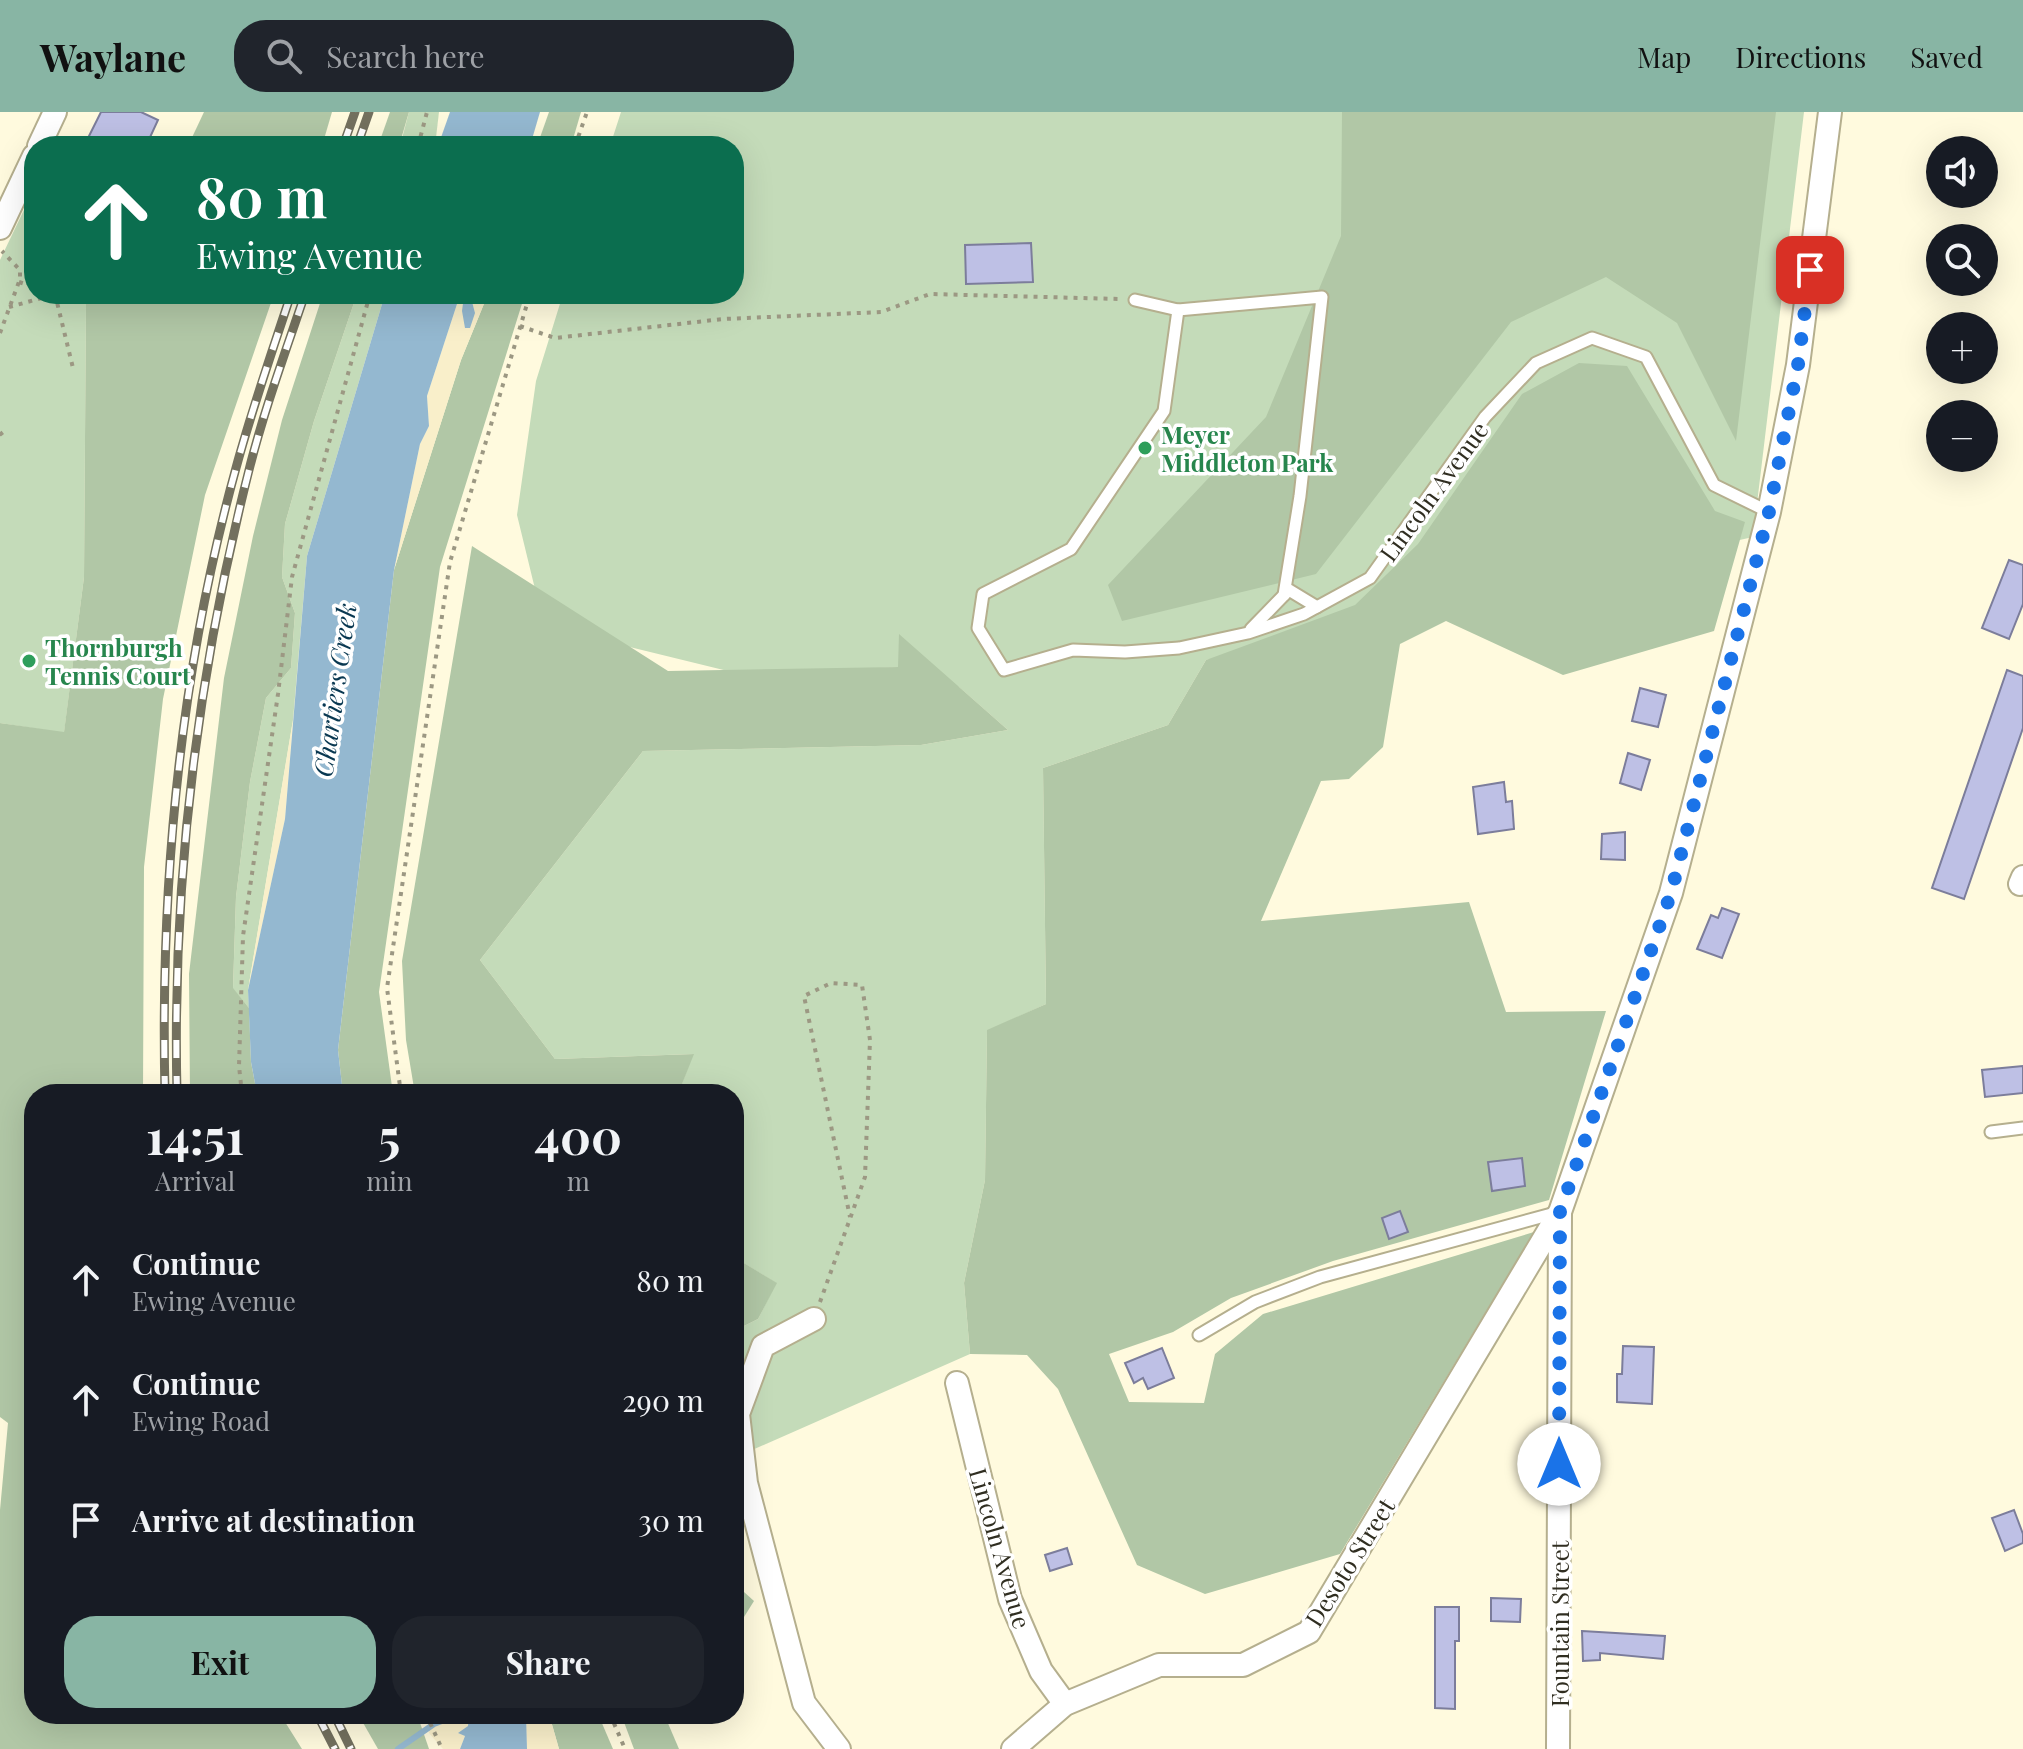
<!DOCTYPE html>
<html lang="en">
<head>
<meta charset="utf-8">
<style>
  :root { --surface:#171b24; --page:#20242c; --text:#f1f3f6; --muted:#9ea1a6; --accent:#88b5a4 }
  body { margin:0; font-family:"Playfair Display",serif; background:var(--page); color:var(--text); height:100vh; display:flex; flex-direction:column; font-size:30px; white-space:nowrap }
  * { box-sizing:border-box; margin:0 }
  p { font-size:26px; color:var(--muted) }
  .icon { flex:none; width:44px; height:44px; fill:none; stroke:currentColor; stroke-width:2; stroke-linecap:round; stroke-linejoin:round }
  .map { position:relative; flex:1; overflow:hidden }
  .drawer { position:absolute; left:24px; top:972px; width:720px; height:640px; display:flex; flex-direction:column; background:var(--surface); border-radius:32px; box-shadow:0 8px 32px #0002 }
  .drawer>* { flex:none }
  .hud { position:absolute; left:24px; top:24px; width:720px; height:168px; border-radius:32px; box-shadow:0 8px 32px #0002; background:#0b6e4f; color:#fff; overflow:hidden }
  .controls { position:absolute; left:1926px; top:24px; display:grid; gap:16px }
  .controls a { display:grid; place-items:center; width:72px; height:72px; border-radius:50%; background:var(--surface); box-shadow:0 8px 32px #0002; font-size:40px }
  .pin { position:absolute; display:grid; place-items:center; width:68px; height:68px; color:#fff; margin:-34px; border-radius:16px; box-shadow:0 4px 12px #0006 }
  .me { position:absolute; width:88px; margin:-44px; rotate:0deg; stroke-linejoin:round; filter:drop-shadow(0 0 6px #0008) }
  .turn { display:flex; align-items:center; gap:28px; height:168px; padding:0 40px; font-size:36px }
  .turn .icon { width:104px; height:104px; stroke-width:2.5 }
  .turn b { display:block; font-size:56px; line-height:68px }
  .eta { display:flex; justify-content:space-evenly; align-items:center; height:136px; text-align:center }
  .eta b { font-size:48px; font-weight:700; line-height:56px }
  .primary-button { display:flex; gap:16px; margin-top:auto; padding:16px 40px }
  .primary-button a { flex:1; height:92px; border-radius:32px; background:var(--accent); color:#111; font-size:32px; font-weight:700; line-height:92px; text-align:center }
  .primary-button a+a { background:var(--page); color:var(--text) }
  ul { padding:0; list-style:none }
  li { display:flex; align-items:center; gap:24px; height:120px; padding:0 40px }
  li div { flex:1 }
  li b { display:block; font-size:30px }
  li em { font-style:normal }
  header { display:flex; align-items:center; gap:48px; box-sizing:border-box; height:112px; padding:0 40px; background:var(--accent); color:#111 }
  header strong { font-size:38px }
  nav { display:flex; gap:44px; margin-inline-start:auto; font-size:28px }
  .search { width:560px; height:72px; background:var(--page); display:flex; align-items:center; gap:20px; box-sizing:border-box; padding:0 28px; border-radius:32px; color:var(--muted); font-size:30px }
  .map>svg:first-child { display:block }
  .green { fill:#c4dbb9 }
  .forest { fill:#b1c7a6 }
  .sand { fill:#f9efca }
  .water { fill:#94b8d0 }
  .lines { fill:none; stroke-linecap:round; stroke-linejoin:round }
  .stream { stroke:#94b8d0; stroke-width:6 }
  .building { fill:#bec0e5; stroke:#7c7d9b; stroke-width:2 }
  .lane-casing { stroke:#b5af8e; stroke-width:15 }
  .street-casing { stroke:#b5af8e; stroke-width:26 }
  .path { stroke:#9c9883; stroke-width:4; stroke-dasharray:4 6; stroke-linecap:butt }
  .lane { stroke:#fff; stroke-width:11 }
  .street { stroke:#fff; stroke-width:22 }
  .rail-casing { stroke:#73705e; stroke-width:9 }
  .rail { stroke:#fff; stroke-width:6; stroke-dasharray:18; stroke-linecap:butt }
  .route { stroke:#1a73e8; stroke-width:14; stroke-dasharray:0 25.2 }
  .leisure-dot { fill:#2e9e5b; stroke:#fff; stroke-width:3 }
  .labels { text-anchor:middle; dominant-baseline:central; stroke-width:7; stroke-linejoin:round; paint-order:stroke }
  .leisure-label { font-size:24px; font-weight:bold; fill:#27864d; stroke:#fff; text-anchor:start }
  .street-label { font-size:24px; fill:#302e21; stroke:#fff }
  .water-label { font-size:26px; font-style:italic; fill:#093851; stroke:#fff }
</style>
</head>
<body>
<header>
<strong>Waylane</strong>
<div class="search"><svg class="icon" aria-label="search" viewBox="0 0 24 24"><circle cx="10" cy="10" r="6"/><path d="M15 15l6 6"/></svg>Search here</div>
<nav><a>Map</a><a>Directions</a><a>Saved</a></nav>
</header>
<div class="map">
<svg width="2023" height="1637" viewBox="0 0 2023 1637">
  <rect width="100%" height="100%" fill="#fffade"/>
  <!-- green -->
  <g class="green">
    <path d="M409,0H439L435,34H400Z"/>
    <path d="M621,0H1804L1753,425L1206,548L1168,613L1043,656L1046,892L987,919L985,1068L964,1171L970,1242L734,1346V1219L758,1207L776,1171L734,1145V982H678L693,942L555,947L480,848L643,639L921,633L1008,618L959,575L899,555L744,563L544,514L517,403L536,269L563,182H734V34H610Z"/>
    <path d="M34,77V182H90L86,188L84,465L64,621L0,611V148Z"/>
    <path d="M357,182H385L307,444L293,608L248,878L249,896L233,877L236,785L250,670L266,586L291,556L295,501L282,465L285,412L314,309Z"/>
  </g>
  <!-- forest -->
  <g class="forest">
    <path d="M204,0H332L322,34H188Z"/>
    <path d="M390,0H409L399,34H378Z"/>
    <path d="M549,0H581L571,34H537Z"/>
    <path d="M1342,0H1776L1736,329L1677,211L1606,165L1511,210L1316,462L1122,509L1108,473L1266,305L1341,124Z"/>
    <path d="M90,182H274L205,383L163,587L144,755L143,982H34V1602H280L302,1637H0V1398L8,1311L0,1305V611L64,620L84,465L86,188Z"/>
    <path d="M323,182H357L314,309L285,412L282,465L295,501L291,556L266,586L250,670L236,785L233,876L249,896L251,950L257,982H190L189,862L224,566L253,424L282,308Z"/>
    <path d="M488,182H525L440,455L379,880L393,982H343L338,938L394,458L461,248Z"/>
    <path d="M1579,251L1627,254L1715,399L1745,410L1714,519L1563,563L1446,509L1400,532L1383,635L1349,667L1321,669L1261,809L1469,790L1506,900L1606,899L1549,1088L1333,1149L1231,1186L1173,1220L1109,1242L1129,1290L1204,1291L1215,1242L1263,1202L1534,1120L1340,1442L1205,1482L1137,1453L1058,1277L1027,1243L970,1242L964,1171L985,1068L987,918L1046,892L1043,656L1168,613L1206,548L1355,493L1418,432L1522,282Z"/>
    <path d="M472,434L668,559L898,555L899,522L1008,618L921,633L643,639L480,848L555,947L694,942L678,982H415L406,928L402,849Z"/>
    <path d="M734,1145L777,1171L758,1207L734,1219Z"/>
    <path d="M734,1471L754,1489L734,1521Z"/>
    <path d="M358,1602H417L429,1637H378Z"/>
    <path d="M549,1602H598L613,1637H559Z"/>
    <path d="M621,1602H664L679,1637H634Z"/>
  </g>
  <!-- sand -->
  <g class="sand">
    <path d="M465,182L475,201L470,182H488L461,248L394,458L420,332L429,314L427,284L457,192Z"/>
    <path d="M293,608L285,707L248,878Z"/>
    <path d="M431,1602H469L468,1614L459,1621L465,1624L460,1637H443L429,1621Z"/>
    <path d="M526,1602H549L559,1637H527Z"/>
  </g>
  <!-- water -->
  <g class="water">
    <path d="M450,0H540L530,34H438Z"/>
    <path d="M385,182H470L475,201L470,216H465L462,199L464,184L457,192L427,284L429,314L420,332L394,458L338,938L343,982H257L251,950L248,878L285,707L307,444Z"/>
    <path d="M469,1602H526L527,1637H460L465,1624L458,1621L468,1614Z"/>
  </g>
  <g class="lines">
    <!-- stream -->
    <path class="stream" d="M398,1637L434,1612L460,1602"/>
  </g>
  <!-- building -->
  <g class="building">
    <path d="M101,0H141L158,8L146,34H84Z"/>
    <path d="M1031,131L1033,170L966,172L965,133Z"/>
    <path d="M2009,448L2023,453V492L2009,527L1982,516Z"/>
    <path d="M2007,558L2023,564V616L1964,787L1932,776Z"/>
    <path d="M1640,576L1666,583L1658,615L1632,609Z"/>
    <path d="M1628,641L1650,648L1641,678L1620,671Z"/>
    <path d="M1504,670L1506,690L1512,689L1514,717L1478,722L1473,675Z"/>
    <path d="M1625,720V748L1601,747L1602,722Z"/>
    <path d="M1722,796L1739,802L1722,846L1697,837L1711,803L1718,806Z"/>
    <path d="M2023,954V981L1985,985L1982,958Z"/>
    <path d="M1522,1046L1525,1074L1492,1079L1488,1050Z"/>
    <path d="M1400,1099L1408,1120L1389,1127L1382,1106Z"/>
    <path d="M1623,1234L1654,1235L1652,1292L1617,1290V1262H1622Z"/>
    <path d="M1162,1236L1174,1266L1148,1277L1143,1266L1134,1271L1125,1251Z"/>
    <path d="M2014,1398L2023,1422V1431L2005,1439L1992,1406Z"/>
    <path d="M1067,1436L1072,1452L1050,1459L1045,1443Z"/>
    <path d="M1491,1486L1521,1487L1520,1510L1491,1509Z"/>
    <path d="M1435,1495H1459V1529H1455V1597L1435,1596Z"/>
    <path d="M1582,1519L1665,1524L1663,1547L1600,1541V1548L1583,1549Z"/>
  </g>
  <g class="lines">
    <!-- lane casing -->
    <g class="lane-casing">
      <g id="lane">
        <path d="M1135,188L1178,198L1322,185L1300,384L1284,483"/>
        <path d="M1178,198L1164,299L1071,437L983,482L978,516L1004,558L1073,538L1125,540L1179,536L1248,521L1304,502L1370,466L1485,305L1536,251L1592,226L1646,245L1714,373L1769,400"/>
        <path d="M1251,517L1289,478L1317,495"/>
        <path d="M1991,1020L2023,1016"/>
        <path d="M1199,1223L1255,1190L1320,1165L1559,1100"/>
      </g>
    </g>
    <!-- street casing -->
    <g class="street-casing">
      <g id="street">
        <path d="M39,34L55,0"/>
        <path d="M0,116L34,44"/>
        <path d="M2020,772L2023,765"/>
        <path d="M814,1207L763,1234L738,1302L746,1371L804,1591L839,1637"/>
        <path d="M957,1271L1010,1487L1041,1559L1065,1592"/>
        <path d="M1013,1637L1065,1592L1159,1553H1243L1309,1520L1560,1100L1671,781L1769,400L1798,253L1830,0"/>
        <path d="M1558,1637L1560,1101"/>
      </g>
    </g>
    <!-- path -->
    <g class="path">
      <path d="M418,34L427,0"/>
      <path d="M575,34L587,0"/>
      <path d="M19,170L34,175"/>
      <path d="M55,182L73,256"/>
      <path d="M9,195L42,186L44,182"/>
      <path d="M520,214L555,226L723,207L881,200L930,182L1119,187"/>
      <path d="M0,221L20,167V158L2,139"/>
      <path d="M0,320L3,324"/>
      <path d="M242,982L239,954L243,824L278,582L292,465L370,182"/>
      <path d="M401,982L387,876L450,450L530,182"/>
      <path d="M820,1190L865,1065L870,928L862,873L831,871L804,884L850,1105"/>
      <path d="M426,1602L442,1637"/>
      <path d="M610,1602L625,1637"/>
    </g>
    <!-- lane -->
    <use href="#lane" class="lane"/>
    <!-- street -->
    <use href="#street" class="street"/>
    <!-- rail casing -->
    <g class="rail-casing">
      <g id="rail">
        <path d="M343,34L355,0"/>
        <path d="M357,34L369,0"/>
        <path d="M165,982C160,772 180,559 236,356C252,297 272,240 291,182"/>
        <path d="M177,982C172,774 197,564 248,362C263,301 285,241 305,182"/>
        <path d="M317,1602L335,1637"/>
        <path d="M334,1602L351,1637"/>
      </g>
    </g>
    <!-- rail -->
    <use href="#rail" class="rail"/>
  </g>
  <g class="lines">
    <!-- route -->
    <path class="route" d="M1559,1352L1560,1100L1671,781L1769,400L1798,253L1810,158"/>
  </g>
  <!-- markers -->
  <g class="leisure-dot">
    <circle cx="1145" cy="336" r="8"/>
    <circle cx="29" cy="549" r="8"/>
  </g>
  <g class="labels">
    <!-- leisure labels -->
    <g class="leisure-label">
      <text x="1161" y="322">Meyer<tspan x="1161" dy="28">Middleton Park</tspan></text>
      <text x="45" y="535">Thornburgh<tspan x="45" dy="28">Tennis Court</tspan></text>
    </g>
    <!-- street labels -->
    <g class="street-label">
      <text transform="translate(1433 379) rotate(-54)">Lincoln Avenue</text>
      <text transform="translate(1001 1436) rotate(74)">Lincoln Avenue</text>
      <text transform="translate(1349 1450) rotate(-58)">Desoto Street</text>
      <text transform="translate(1559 1512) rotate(-90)">Fountain Street</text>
    </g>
    <!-- water labels -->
    <g class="water-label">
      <text transform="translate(334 578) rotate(-82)">Chartiers Creek</text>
    </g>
  </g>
</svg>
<div class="controls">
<a><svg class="icon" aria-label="sound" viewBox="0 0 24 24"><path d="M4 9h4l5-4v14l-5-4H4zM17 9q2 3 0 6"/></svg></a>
<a><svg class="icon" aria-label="search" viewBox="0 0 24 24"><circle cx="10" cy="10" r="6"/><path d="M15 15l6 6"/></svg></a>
<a>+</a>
<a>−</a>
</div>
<div class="pin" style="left:1810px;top:158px;background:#d93025"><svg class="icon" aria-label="arrive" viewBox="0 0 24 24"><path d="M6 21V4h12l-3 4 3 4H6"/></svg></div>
<svg class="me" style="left:1559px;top:1352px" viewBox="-20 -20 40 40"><circle r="19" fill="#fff"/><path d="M0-13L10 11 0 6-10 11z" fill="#1a73e8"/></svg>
<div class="hud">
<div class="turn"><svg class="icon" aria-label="ahead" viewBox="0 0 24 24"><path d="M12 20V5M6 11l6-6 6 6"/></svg><div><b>80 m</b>Ewing Avenue</div></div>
</div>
<section class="drawer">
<div class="eta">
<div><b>14:51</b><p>Arrival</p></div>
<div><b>5</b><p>min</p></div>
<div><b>400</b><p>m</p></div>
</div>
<ul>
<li><svg class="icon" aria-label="ahead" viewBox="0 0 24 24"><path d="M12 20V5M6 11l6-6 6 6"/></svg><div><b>Continue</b><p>Ewing Avenue</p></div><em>80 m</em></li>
<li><svg class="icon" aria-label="ahead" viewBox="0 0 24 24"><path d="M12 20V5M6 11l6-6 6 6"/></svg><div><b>Continue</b><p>Ewing Road</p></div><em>290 m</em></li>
<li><svg class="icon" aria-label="arrive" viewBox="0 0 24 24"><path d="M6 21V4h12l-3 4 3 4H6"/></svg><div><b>Arrive at destination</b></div><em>30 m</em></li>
</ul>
<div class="primary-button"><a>Exit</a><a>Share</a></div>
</section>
</div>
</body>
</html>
